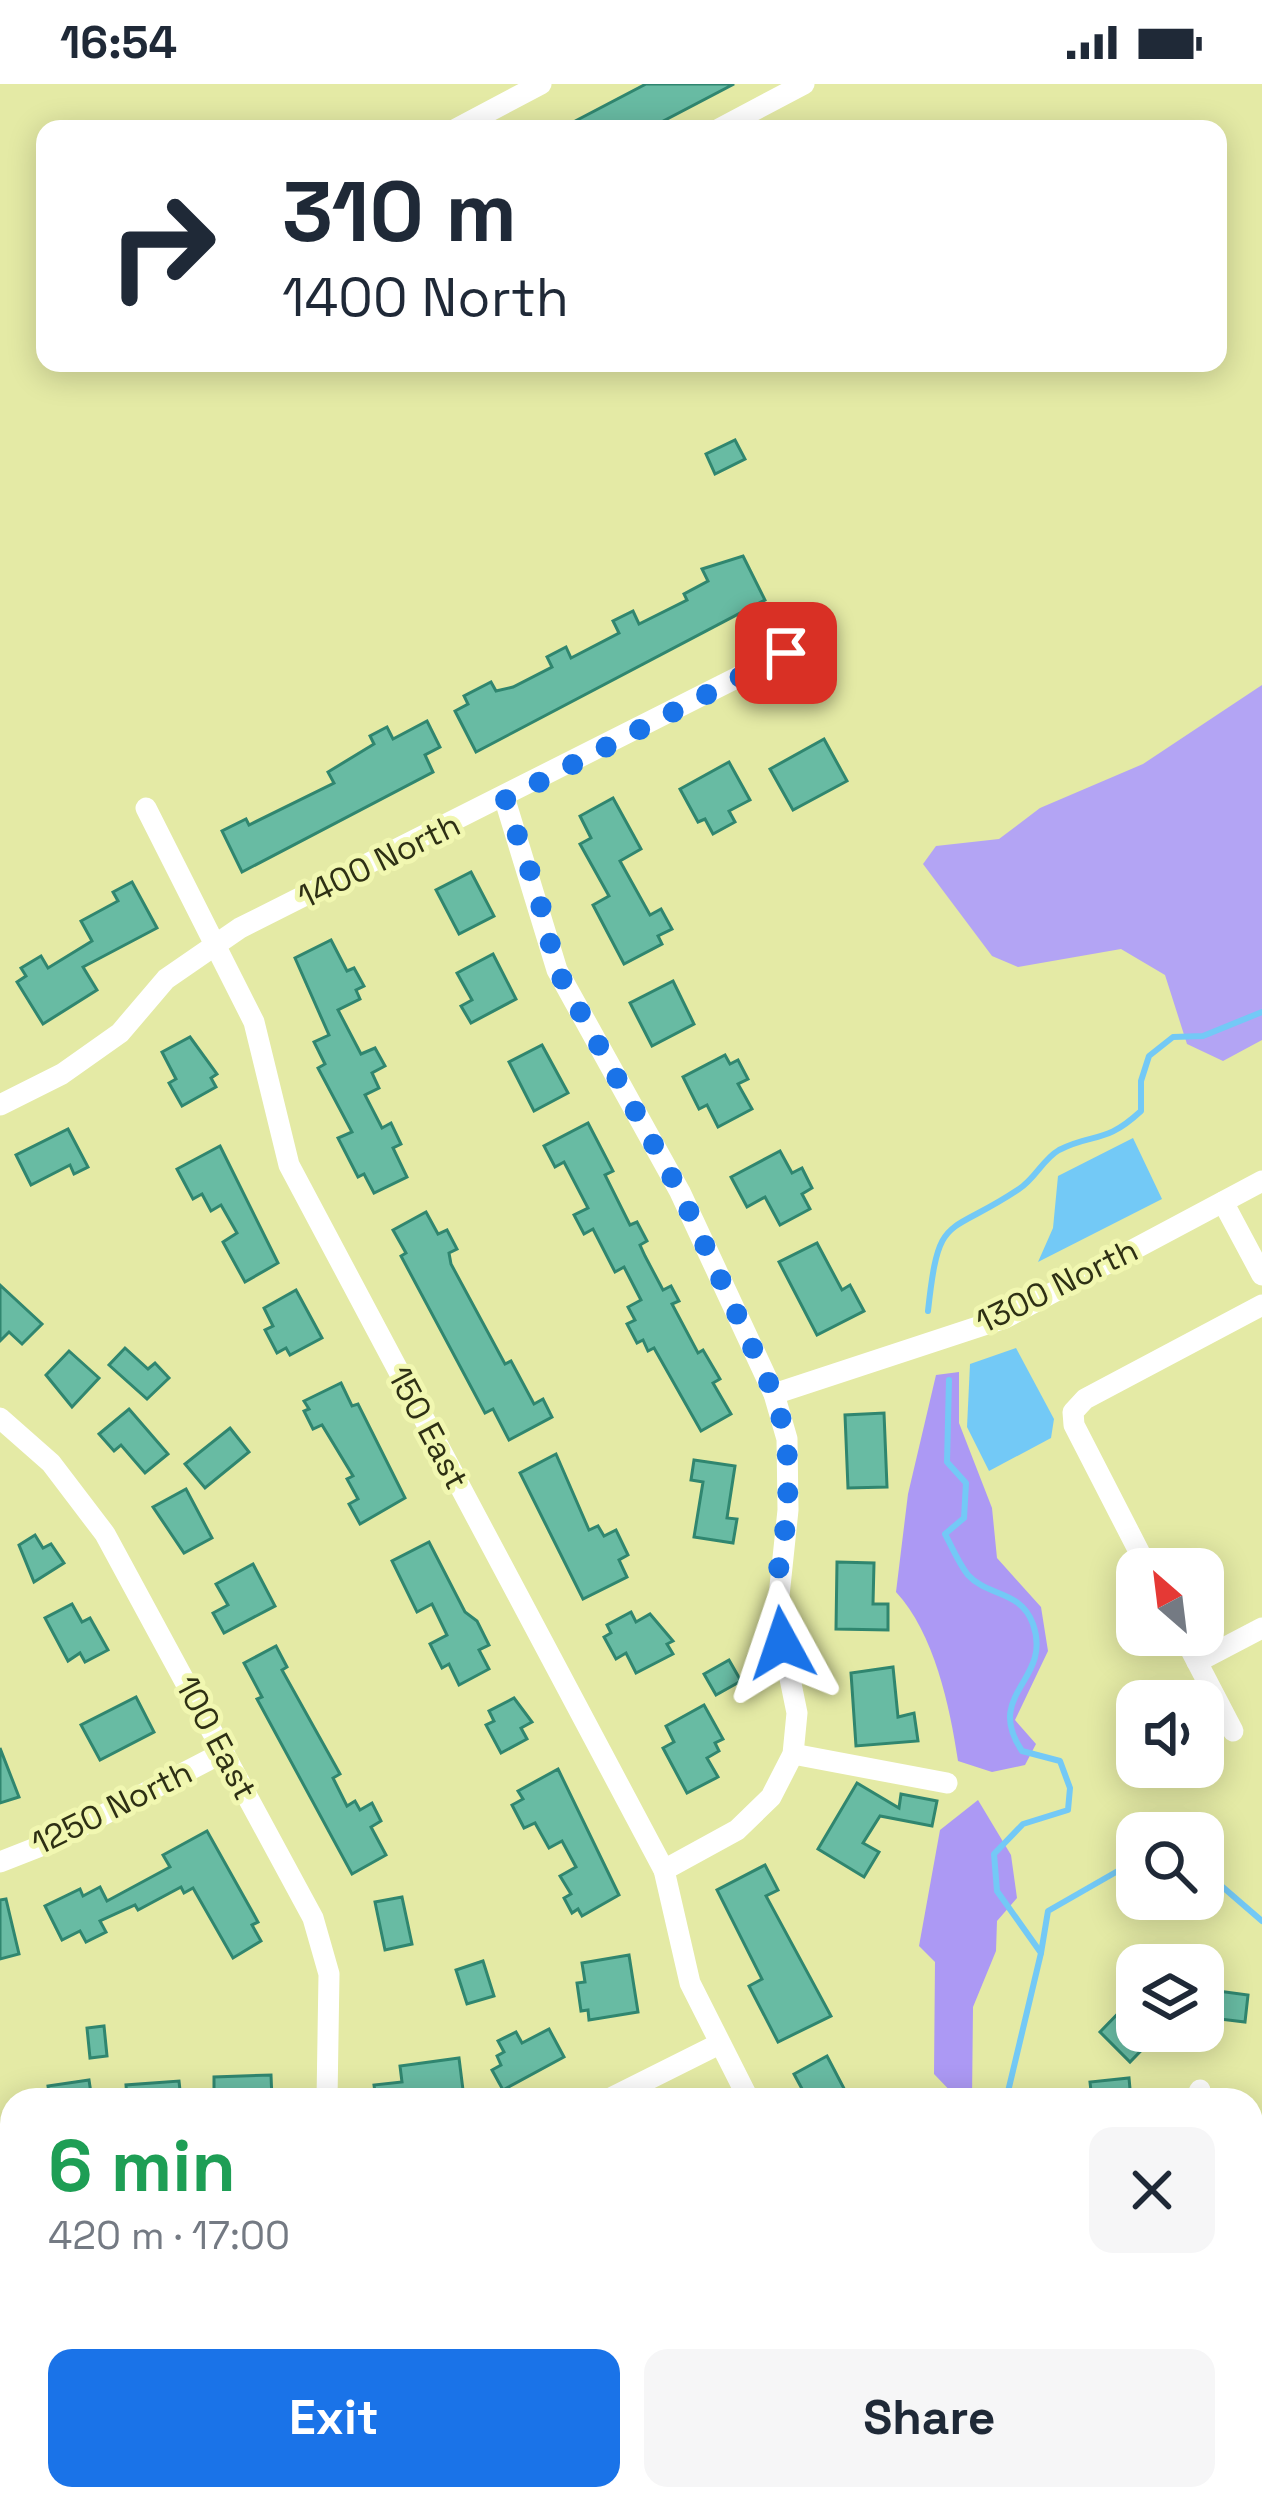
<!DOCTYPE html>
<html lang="en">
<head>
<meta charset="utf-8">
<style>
  :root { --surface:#fff; --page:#f6f6f7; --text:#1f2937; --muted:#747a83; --accent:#1a73e8 }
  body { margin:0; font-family:"Space Grotesk",sans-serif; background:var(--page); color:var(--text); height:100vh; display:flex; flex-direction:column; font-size:45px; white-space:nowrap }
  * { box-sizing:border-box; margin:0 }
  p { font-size:39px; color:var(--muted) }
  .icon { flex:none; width:66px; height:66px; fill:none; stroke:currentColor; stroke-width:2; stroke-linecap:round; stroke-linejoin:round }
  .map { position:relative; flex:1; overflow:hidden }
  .details { position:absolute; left:0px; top:2004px; width:1263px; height:423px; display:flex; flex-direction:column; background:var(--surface); border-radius:36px 36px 0 0; box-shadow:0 6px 30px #0003 }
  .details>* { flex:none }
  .hud { position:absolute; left:36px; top:36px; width:1191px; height:252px; border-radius:24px; box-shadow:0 6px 30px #0003; background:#fff; color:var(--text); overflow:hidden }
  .needle { width:78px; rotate:332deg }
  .fabs { position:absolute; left:1116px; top:1464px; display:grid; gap:24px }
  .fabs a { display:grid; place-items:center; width:108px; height:108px; border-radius:24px; background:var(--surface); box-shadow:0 6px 30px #0003; font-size:60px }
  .pin { position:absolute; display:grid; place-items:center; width:102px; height:102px; color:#fff; margin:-51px; border-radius:24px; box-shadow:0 6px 18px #0006 }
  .me { position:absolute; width:132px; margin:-66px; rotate:355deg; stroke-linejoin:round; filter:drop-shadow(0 0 9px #0008) }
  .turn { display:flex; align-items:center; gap:42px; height:252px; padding:0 48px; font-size:54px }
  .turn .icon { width:156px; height:156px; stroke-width:2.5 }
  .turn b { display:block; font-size:84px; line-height:102px }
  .round { display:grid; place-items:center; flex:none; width:126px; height:126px; border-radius:24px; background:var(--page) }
  .head { display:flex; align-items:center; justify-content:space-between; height:204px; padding:0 48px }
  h1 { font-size:72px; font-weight:700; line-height:90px; color:#1e9e55 }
  .button { display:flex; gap:24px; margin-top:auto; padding:24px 48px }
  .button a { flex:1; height:138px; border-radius:24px; background:var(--accent); color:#fff; font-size:48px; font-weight:700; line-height:138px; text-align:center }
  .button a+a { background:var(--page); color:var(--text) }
  .status { display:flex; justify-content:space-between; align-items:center; height:84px; padding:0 60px; background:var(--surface); direction:ltr }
  .status svg { height:33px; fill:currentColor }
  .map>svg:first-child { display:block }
  .green { fill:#b3a4f4 }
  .forest { fill:#ac99f4 }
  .water { fill:#73c9f6 }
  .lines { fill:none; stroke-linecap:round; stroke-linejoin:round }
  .stream { stroke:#73c9f6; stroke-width:6 }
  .canal { stroke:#73c9f6; stroke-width:21 }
  .building { fill:#68bba3; stroke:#30866f; stroke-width:3 }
  .minor { stroke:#fff; stroke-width:21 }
  .route { stroke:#1a73e8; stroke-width:21; stroke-dasharray:0 37.8 }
  .labels { text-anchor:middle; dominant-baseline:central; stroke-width:10; stroke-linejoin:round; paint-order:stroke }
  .street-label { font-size:33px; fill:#2e3014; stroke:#f1f7b1 }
</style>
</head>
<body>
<div class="status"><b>16:54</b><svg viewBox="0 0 49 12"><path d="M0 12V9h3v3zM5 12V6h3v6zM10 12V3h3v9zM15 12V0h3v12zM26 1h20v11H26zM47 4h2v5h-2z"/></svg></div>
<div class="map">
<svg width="1262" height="2425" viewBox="0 0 1262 2425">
  <rect width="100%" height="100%" fill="#e4eaa5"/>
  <!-- green -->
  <path class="green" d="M1262,601V956L1223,977L1187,960L1165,891L1121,865L1018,883L992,872L923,780L936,762L999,755L1040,724L1143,680Z"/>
  <!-- forest -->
  <g class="forest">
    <path d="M959,1288V1339L992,1424L997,1474L1041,1523L1048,1567L1015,1636L1036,1660L1025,1681L992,1688L958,1677C950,1622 934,1549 896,1508L908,1410L936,1291Z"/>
    <path d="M978,1716L1011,1771L1017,1814L997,1837L996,1867L973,1923L972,2016H959L934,1990L935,1878L919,1862L940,1746Z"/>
  </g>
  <!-- water -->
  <g class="water">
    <path d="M1133,1054L1162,1115L1038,1178L1053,1144L1058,1092Z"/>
    <path d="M1016,1264L1054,1335L1051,1354L989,1387L967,1343L970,1280Z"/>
  </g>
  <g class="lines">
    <!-- stream -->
    <g class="stream">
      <path d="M928,1227C939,1126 946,1154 1019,1105C1035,1095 1043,1075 1059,1066C1095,1048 1104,1061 1141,1027V997L1149,972L1173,953L1203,952L1262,928"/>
      <path d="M949,1296L947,1378L966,1399L964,1434L945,1450C952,1463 959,1480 968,1491C988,1513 1021,1506 1033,1540C1053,1597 983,1609 1022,1667L1060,1677L1070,1704L1068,1726L1023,1740L994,1770L997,1807L1041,1869L1006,2016"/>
      <path d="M1203,1786L1262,1837"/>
      <path d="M1041,1869L1048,1827L1137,1776"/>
    </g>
    <!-- canal -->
    <g class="canal">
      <path d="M0,2245L12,2237"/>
      <path d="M271,2415L277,2425"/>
    </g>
  </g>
  <!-- building -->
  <g class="building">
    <path d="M646,0H734L648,45H560Z"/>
    <path d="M735,356L745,375L715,390L706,370Z"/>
    <path d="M743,472L765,516L476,668L455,627L468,620L464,612L491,598L496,607L513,603L552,583L547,573L566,563L571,574L619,549L613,537L633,527L639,540L687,516L684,510L708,497L702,485Z"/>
    <path d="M427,637L440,663L425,671L433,688L242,788L222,747L246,735L249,741L334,699L328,688L374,660L370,652L387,643L393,655Z"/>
    <path d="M824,655L847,697L793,726L770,685Z"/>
    <path d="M729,678L750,716L729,727L735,738L713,750L705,735L698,738L680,705Z"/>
    <path d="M613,714L641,765L620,777L650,831L661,825L672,845L658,852L662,860L624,880L593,821L609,812L580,760L591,754L580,732Z"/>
    <path d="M471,788L494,832L459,850L436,806Z"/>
    <path d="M132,798L157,844L83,883L97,906L43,940L17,898L26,892L21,884L41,872L48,884L92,857L81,837L118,817L113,808Z"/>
    <path d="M331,856L347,887L354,884L364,902L356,906L360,915L338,926L361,970L375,964L385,982L372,989L379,1004L365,1011L382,1044L391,1039L401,1060L393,1064L407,1093L374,1109L364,1090L358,1093L338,1054L352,1048L318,984L325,980L314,958L329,951L295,874Z"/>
    <path d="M493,870L516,915L471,939L461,922L472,916L457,889Z"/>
    <path d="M673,897L694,940L652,962L630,919Z"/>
    <path d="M190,953L217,990L211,994L216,1003L182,1022L169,999L176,995L162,968Z"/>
    <path d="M542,961L568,1009L534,1027L509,978Z"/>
    <path d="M725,971L730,980L738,976L748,995L738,1000L752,1025L718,1043L707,1021L699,1025L683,993Z"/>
    <path d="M588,1039L613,1087L605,1091L630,1141L637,1138L647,1157L640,1161L645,1172L663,1206L671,1202L679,1217L672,1220L698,1269L703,1266L720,1295L713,1299L731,1330L701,1347L654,1264L648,1267L643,1256L637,1259L627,1240L635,1236L628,1223L641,1216L624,1183L615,1188L593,1145L584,1150L574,1131L588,1124L564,1078L555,1083L544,1062Z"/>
    <path d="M68,1045L88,1083L74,1090L70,1081L31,1101L16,1071Z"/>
    <path d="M220,1062L278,1179L245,1198L223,1158L237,1149L221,1121L211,1127L202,1110L193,1115L177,1085Z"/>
    <path d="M780,1067L792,1089L802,1084L812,1104L802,1110L810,1125L780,1141L765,1113L747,1123L731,1093Z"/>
    <path d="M426,1128L438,1150L447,1146L457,1165L449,1169L451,1180L505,1280L511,1277L534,1320L543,1315L552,1333L509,1356L493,1325L485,1329L401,1172L406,1169L393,1146Z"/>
    <path d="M817,1159L842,1206L850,1201L864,1227L817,1251L779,1178Z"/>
    <path d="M0,1201L42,1240L22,1260L9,1248L0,1257Z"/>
    <path d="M296,1206L322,1254L290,1271L286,1264L277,1269L265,1246L273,1242L264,1224Z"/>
    <path d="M125,1264L148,1285L155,1279L169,1294L147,1315L109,1281Z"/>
    <path d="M69,1267L99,1294L72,1323L46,1291Z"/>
    <path d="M341,1299L352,1322L358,1320L405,1414L360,1440L349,1420L358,1415L347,1395L353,1392L322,1341L313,1345L304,1327L309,1325L304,1317Z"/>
    <path d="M129,1325L168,1370L145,1389L121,1361L114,1367L99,1350Z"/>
    <path d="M884,1329L887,1403L848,1404L845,1331Z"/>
    <path d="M230,1344L249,1368L205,1404L185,1380Z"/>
    <path d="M556,1370L589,1446L598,1442L604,1452L616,1446L628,1471L619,1476L627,1493L583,1515L520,1389Z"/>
    <path d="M694,1376L735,1382L727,1434L737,1435L733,1459L694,1453L703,1398L691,1396Z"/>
    <path d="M186,1405L212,1454L184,1469L153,1423Z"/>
    <path d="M35,1451L43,1464L51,1460L64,1479L34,1498L19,1461Z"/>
    <path d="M429,1458L465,1528L477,1537L489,1561L479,1566L489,1585L459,1601L449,1580L442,1584L430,1560L447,1551L432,1520L417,1528L392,1477Z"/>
    <path d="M837,1478L874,1479L873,1520H888V1546L836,1545Z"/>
    <path d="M253,1480L275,1522L224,1549L213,1529L228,1521L216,1500Z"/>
    <path d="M72,1520L82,1538L90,1534L108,1566L85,1578L80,1569L68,1577L45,1534Z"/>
    <path d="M631,1528L636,1538L650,1530L673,1557L667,1560L673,1570L636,1589L626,1569L616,1575L604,1553L611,1549L607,1541Z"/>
    <path d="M276,1562L287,1583L282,1586L340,1690L333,1694L347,1722L355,1717L360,1726L372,1719L381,1737L371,1743L386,1771L352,1790L257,1615L262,1613L244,1579Z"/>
    <path d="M729,1576L741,1597L716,1611L704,1590Z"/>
    <path d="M893,1583L898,1633L914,1629L918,1657L856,1662L851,1589Z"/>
    <path d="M136,1613L154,1648L100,1676L81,1641Z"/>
    <path d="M514,1614L532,1638L521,1644L527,1655L501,1669L486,1641L494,1637L489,1627Z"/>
    <path d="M704,1621L723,1655L715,1659L719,1667L707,1674L718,1693L687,1709L663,1664L674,1658L666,1642Z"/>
    <path d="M0,1664L19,1713L0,1719Z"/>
    <path d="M558,1685L619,1811L582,1832L578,1825L572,1829L564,1814L571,1810L560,1792L576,1783L562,1757L549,1764L535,1739L524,1744L512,1721L523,1715L518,1707Z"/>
    <path d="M857,1699L899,1724L901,1710L937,1717L932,1742L880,1732L863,1759L879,1768L864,1793L818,1765Z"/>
    <path d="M207,1747L258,1838L252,1841L261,1857L233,1874L193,1804L184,1809L181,1803L138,1826L135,1821L100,1837L106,1848L86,1858L80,1847L62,1856L45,1822L80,1805L83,1812L100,1803L107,1817L170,1783L163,1771Z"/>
    <path d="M765,1781L778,1806L766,1812L831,1932L778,1958L749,1902L762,1895L717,1806Z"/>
    <path d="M402,1813L412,1860L385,1866L375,1818Z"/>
    <path d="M6,1815L19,1870L0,1875V1816Z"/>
    <path d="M629,1871L638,1928L589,1936L588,1926L581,1927L577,1899L585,1898L582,1879Z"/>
    <path d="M483,1877L494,1912L467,1920L456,1886Z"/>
    <path d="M1203,1905L1248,1911L1245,1938L1203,1933Z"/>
    <path d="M1137,1910V1947H1160L1130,1978L1100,1948Z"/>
    <path d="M104,1942L107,1972L90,1974L87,1944Z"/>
    <path d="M549,1945L564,1973L503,2006L492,1986L501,1981L497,1972L504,1968L498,1957L516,1948L522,1959Z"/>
    <path d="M827,1972L850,2016H808L794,1990Z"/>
    <path d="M459,1974L463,2006L449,2008L450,2016H376L374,2001L402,1998L400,1982Z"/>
    <path d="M271,1991L272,2016H214V1993Z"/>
    <path d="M1129,1994L1131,2016H1092L1090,1998Z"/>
    <path d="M89,1996L92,2016H50L48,2002Z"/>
    <path d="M179,1997L181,2016H127L126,2001Z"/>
  </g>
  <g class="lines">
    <!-- minor -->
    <g class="minor">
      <path d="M456,45L541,0"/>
      <path d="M719,45L804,0"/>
      <path d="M505,716L557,886L680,1108L774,1310L787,1355L788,1426L777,1531L797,1629L793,1670L771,1713L737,1746L664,1786"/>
      <path d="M146,724L254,938L289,1081L664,1786L690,1899L749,2016"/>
      <path d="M0,1021L62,990L120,949L166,895L240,844L786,569"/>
      <path d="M1223,1118L1262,1191"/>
      <path d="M774,1310L1005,1234L1262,1097"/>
      <path d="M0,1334L51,1379L105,1450L313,1834L329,1890L327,2016"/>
      <path d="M1148,1485L1074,1341L1073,1328L1085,1315L1262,1221"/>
      <path d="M1183,1551L1233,1647"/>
      <path d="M1197,1578L1262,1544"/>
      <path d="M793,1670L947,1699"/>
      <path d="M0,1778L51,1758L224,1668"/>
      <path d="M607,2016L719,1960"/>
      <path d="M1195,2016L1200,2006"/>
      <path d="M0,2101L12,2099"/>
      <path d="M1251,2151L1262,2146"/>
      <path d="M0,2415L12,2412"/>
      <path d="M446,2415L455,2425"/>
      <path d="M961,2415L966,2425"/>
      <path d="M836,2425L855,2415"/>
    </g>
  </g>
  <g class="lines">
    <!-- route -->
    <path class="route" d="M782,1559L777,1495L788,1426L787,1355L774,1310L680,1108L557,886L537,807L505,716L786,569"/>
  </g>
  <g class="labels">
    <!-- street labels -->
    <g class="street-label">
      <text transform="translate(379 777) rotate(-26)">1400 North</text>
      <text transform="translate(1057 1202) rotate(-26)">1300 North</text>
      <text transform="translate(428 1344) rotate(62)">150 East</text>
      <text transform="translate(216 1654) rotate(62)">100 East</text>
      <text transform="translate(112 1724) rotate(-26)">1250 North</text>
    </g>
  </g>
</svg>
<div class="fabs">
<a><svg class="needle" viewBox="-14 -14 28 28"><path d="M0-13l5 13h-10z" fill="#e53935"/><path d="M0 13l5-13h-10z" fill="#747a83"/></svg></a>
<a><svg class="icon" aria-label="sound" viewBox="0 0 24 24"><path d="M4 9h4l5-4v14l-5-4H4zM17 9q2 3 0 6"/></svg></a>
<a><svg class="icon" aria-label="search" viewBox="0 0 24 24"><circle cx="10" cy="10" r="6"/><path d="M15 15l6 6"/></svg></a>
<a><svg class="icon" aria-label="layers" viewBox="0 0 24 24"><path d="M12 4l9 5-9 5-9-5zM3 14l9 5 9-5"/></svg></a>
</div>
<div class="pin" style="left:786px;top:569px;background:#d93025"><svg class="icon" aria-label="arrive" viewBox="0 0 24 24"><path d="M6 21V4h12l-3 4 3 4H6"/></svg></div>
<svg class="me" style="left:782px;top:1559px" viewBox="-20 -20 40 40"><path d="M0-17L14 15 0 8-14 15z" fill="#1a73e8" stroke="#fff" stroke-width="4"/></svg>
<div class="hud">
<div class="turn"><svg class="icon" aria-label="right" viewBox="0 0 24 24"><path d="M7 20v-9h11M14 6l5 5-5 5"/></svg><div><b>310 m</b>1400 North</div></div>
</div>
<section class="details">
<div class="head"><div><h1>6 min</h1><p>420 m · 17:00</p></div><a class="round"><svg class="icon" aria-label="close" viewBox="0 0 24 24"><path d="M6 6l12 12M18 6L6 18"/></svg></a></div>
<div class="button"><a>Exit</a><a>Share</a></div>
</section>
</div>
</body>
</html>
